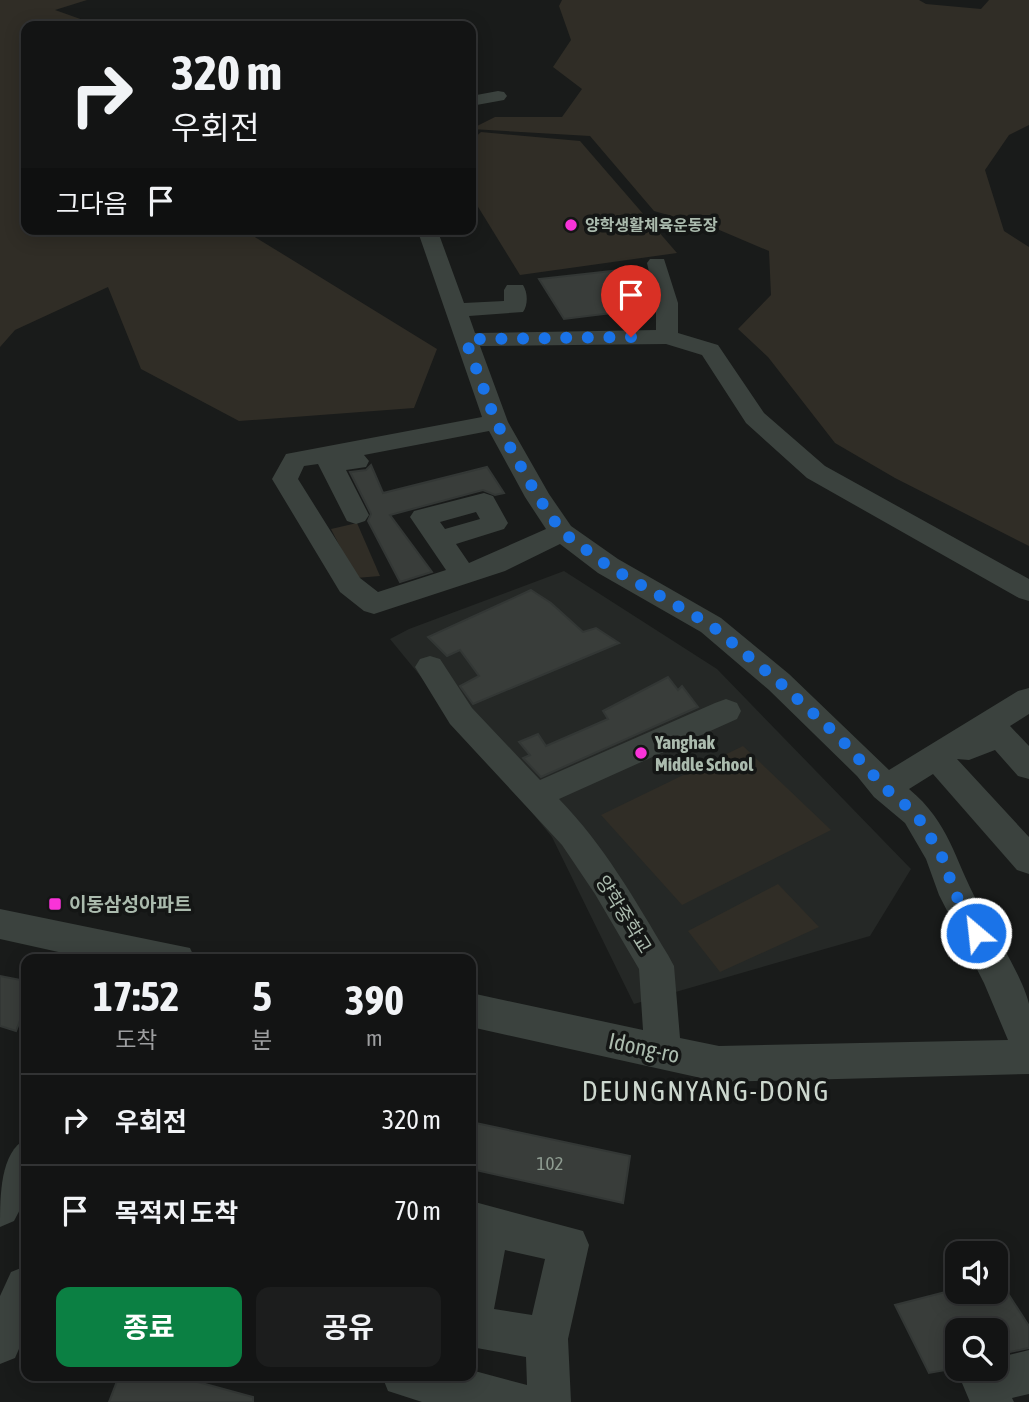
<!DOCTYPE html>
<html lang="ko">
<head>
<meta charset="utf-8">
<style>
  :root { --surface:#131414; --page:#1c1d1d; --text:#f1f3f6; --muted:#9d9ea0; --line:#323334; --accent:#0b8043 }
  body { margin:0; font-family:"Asap Condensed","Noto Sans KR",sans-serif; background:var(--page); color:var(--text); height:100vh; display:flex; flex-direction:column; font-size:26px; white-space:nowrap }
  * { box-sizing:border-box; margin:0 }
  p { font-size:23px; color:var(--muted) }
  .icon { flex:none; width:38px; height:38px; fill:none; stroke:currentColor; stroke-width:2; stroke-linecap:round; stroke-linejoin:round }
  .map { position:relative; flex:1; overflow:hidden }
  .sheet { position:absolute; left:21px; top:954px; width:455px; height:427px; display:flex; flex-direction:column; background:var(--surface); border-radius:14px; box-shadow:0 4px 18px #0003,0 0 0 2px var(--line) }
  .sheet>* { flex:none }
  .guide { position:absolute; left:21px; top:21px; width:455px; height:214px; border-radius:14px; box-shadow:0 4px 18px #0003,0 0 0 2px var(--line); background:#131414; color:var(--text); overflow:hidden }
  .fabs { position:absolute; left:945px; top:1241px; display:grid; gap:14px }
  .fabs a { display:grid; place-items:center; width:63px; height:63px; border-radius:14px; background:var(--surface); box-shadow:0 4px 18px #0003,0 0 0 2px var(--line); font-size:35px }
  .pin { position:absolute; display:grid; place-items:center; width:60px; height:60px; color:#fff; margin:-72px -30px; border-radius:50% 50% 50% 0; rotate:-45deg; box-shadow:0 0 7px #0007 }
  .pin .icon { rotate:45deg }
  .me { position:absolute; width:77px; margin:-38px; rotate:332deg; stroke-linejoin:round; filter:drop-shadow(0 0 5px #0008) }
  .turn { display:flex; align-items:center; gap:24px; height:147px; padding:0 35px; font-size:32px }
  .turn .icon { width:91px; height:91px; stroke-width:2.5 }
  .turn b { display:block; font-size:49px; line-height:60px }
  .then { display:flex; align-items:center; height:66px; padding:0 35px; background:#0003; gap:14px; font-size:26px }
  .eta { display:flex; justify-content:space-evenly; align-items:center; height:119px; text-align:center }
  .eta b { font-size:42px; font-weight:700; line-height:49px }
  .cta { display:flex; gap:14px; margin-top:auto; padding:14px 35px }
  .cta a { flex:1; height:80px; border-radius:14px; background:var(--accent); color:#fff; font-size:28px; font-weight:700; line-height:80px; text-align:center }
  .cta a+a { background:var(--page); color:var(--text) }
  ul { padding:0; list-style:none }
  li { display:flex; align-items:center; gap:21px; height:91px; padding:0 35px; border-top:2px solid var(--line) }
  li div { flex:1 }
  li b { display:block; font-size:26px }
  li em { font-style:normal }
  .map>svg:first-child { display:block }
  .built { fill:#252826 }
  .green { fill:#302d26 }
  .building { fill:#393d3a; stroke:#333735; stroke-width:2 }
  .lines { fill:none; stroke-linecap:round; stroke-linejoin:round }
  .minor { fill:#3b423e; fill-rule:evenodd }
  .route { stroke:#1a73e8; stroke-width:12; stroke-dasharray:0 21.6 }
  .poi-dot { fill:#f933d8; stroke:#141615; stroke-width:2.5 }
  .labels { text-anchor:middle; dominant-baseline:central; stroke-width:7; stroke-linejoin:round; paint-order:stroke }
  .far-poi-label { font-size:16px; font-weight:bold; fill:#abbbae; stroke:#141615; text-anchor:start }
  .poi-label { font-size:19px; font-weight:bold; fill:#abbbae; stroke:#141615; text-anchor:start }
  .street-label { font-size:19px; fill:#abbbae; stroke:#141615 }
  .near-number-label { font-size:19px; fill:#8e9c91 }
  .near-street-label { font-size:23px; fill:#abbbae; stroke:#141615 }
  .near-quarter-label { font-size:28px; letter-spacing:2px; fill:#ccd7ce; stroke:#141615 }
</style>
</head>
<body>
<div class="map">
<svg width="1029" height="1402" viewBox="0 0 1029 1402">
  <rect width="100%" height="100%" fill="#191b1a"/>
  <!-- built -->
  <path class="built" d="M564,571L717,669L911,869L870,936L634,1004L552,837L390,639L409,629Z"/>
  <!-- green -->
  <g class="green">
    <path d="M0,0H87L55,10L100,26H26V229H242L437,349L414,408L239,421L141,369L108,287L15,330L0,347Z"/>
    <path d="M562,0H919L926,4L981,9L989,0H1029V125L1009,135L985,170L1004,231L1029,247V546L895,478L835,443L768,357L738,329L771,295L769,251L717,229L654,211L590,136L471,129L495,117H562L582,89L553,67L571,40L559,6Z"/>
    <path d="M481,132L580,141L677,253L520,275L472,197L471,141Z"/>
    <path d="M357,523L380,576L356,578L331,529Z"/>
    <path d="M743,746L831,830L682,905L601,815Z"/>
    <path d="M778,884L819,927L720,972L688,931Z"/>
  </g>
  <!-- building -->
  <g class="building">
    <path d="M638,268L649,284L653,308L564,319L539,279Z"/>
    <path d="M371,465L383,493L487,467L504,493L495,495L483,490L390,515L432,572L400,582L368,521L371,514L350,472L366,470Z"/>
    <path d="M531,590L551,603L583,632L596,628L619,643L473,704L460,686L479,676L460,650L447,656L428,637Z"/>
    <path d="M668,677L678,690L682,686L698,707L541,777L523,758L530,755L519,742L538,734L546,746L608,719L603,711Z"/>
    <path d="M0,976L26,981V1005L16,1031L0,1026Z"/>
    <path d="M471,1122L630,1156L623,1203L471,1169Z"/>
    <path d="M957,1289V1292H1007L1029,1326V1348L996,1355V1330H957V1368L929,1373L895,1305Z"/>
    <path d="M119,1376H176L253,1397V1402H109Z"/>
  </g>
  <g class="lines">
    <!-- minor -->
    <g class="minor">
      <path d="M498,91L504,92L507,96L504,100L471,106V96Z"/>
      <path d="M417,229H437L464,303L504,301V290L507,285H523C528,293 528,305 523,312L469,316L475,333L656,330V303L647,263L650,259H664L678,303V333L718,345L764,413L825,466L1029,579V601L1019,598L807,478L746,423L702,355L666,344L480,346L508,422L549,494L571,526L618,559L721,618L789,674L889,770L1018,691L1029,688V714L1010,726L1029,746V779L1018,776L995,750L969,760L957,759L1029,837V874L1017,870L933,774L909,789C950,823 954,859 978,903C992,929 1023,977 1029,1004C1029,1025 1029,1053 1029,1074L719,1082L471,1027V993L643,1030L639,969L595,894L562,845L450,724L415,667L420,659L430,656L440,659L472,708L540,780L715,703L726,699L737,703L741,711L737,719L559,799C604,845 635,900 668,955L674,966L680,1038L719,1046L1008,1040L984,983L939,895L926,859L905,823L874,797L857,776L769,690L701,632L598,573L560,544L505,571L374,614L364,611L340,592L272,479L286,454L482,417ZM489,431L525,497L546,529L469,563L456,544L504,529L508,523L493,496L484,493L414,511L410,517L446,570L378,592L360,578L298,479L304,466L318,464L347,521L356,524L365,521L369,515L346,470L366,467L369,461L364,455ZM476,512L480,519L445,529L440,522Z"/>
      <path d="M0,909L190,948L195,959H90L0,939Z"/>
      <path d="M26,1139V1198L14,1221L0,1227C0,1196 0,1152 26,1139Z"/>
      <path d="M471,1201L583,1231L589,1245L568,1339L571,1402H422L388,1391L382,1376H471V1370L527,1385L526,1357L471,1347ZM505,1250L545,1259L532,1315L494,1309Z"/>
      <path d="M26,1266V1333L15,1358L0,1364V1296L11,1272Z"/>
      <path d="M1029,1350V1394L1012,1398L1014,1402H970L962,1383L968,1368H996V1358Z"/>
    </g>
  </g>
  <g class="lines">
    <!-- route -->
    <path class="route" d="M631,337L480,339L466,341L496,422L538,497L562,532L608,566L711,625L779,682L839,737L885,788L916,814L941,854L956,895L976,933"/>
  </g>
  <!-- markers -->
  <g class="poi-dot">
    <circle cx="571" cy="225" r="7"/>
    <circle cx="641" cy="753" r="7"/>
    <rect x="48" y="897" width="14" height="14" rx="3.5"/>
  </g>
  <g class="labels">
    <!-- far-poi labels -->
    <g class="far-poi-label">
      <text x="585" y="225">양학생활체육운동장</text>
    </g>
    <!-- poi labels -->
    <g class="poi-label">
      <text x="655" y="742">Yanghak<tspan x="655" dy="22">Middle School</tspan></text>
      <text x="69" y="904">이동삼성아파트</text>
    </g>
    <!-- street labels -->
    <g class="street-label">
      <text transform="translate(624 914) rotate(58)">양학중학교</text>
    </g>
    <!-- near-number labels -->
    <g class="near-number-label">
      <text x="550" y="1163">102</text>
    </g>
    <!-- near-street labels -->
    <g class="near-street-label">
      <text transform="translate(644 1048) rotate(12)">Idong-ro</text>
    </g>
    <!-- near-quarter labels -->
    <g class="near-quarter-label">
      <text x="706" y="1091">DEUNGNYANG-DONG</text>
    </g>
  </g>
</svg>
<div class="fabs">
<a><svg class="icon" aria-label="sound" viewBox="0 0 24 24"><path d="M4 9h4l5-4v14l-5-4H4zM17 9q2 3 0 6"/></svg></a>
<a><svg class="icon" aria-label="search" viewBox="0 0 24 24"><circle cx="10" cy="10" r="6"/><path d="M15 15l6 6"/></svg></a>
</div>
<div class="pin" style="left:631px;top:337px;background:#d93025"><svg class="icon" aria-label="arrive" viewBox="0 0 24 24"><path d="M6 21V4h12l-3 4 3 4H6"/></svg></div>
<svg class="me" style="left:976px;top:933px" viewBox="-20 -20 40 40"><circle r="17" fill="#1a73e8" stroke="#fff" stroke-width="3"/><path d="M0-11L8 9 0 5-8 9z" fill="#fff"/></svg>
<div class="guide">
<div class="turn"><svg class="icon" aria-label="right" viewBox="0 0 24 24"><path d="M7 20v-9h11M14 6l5 5-5 5"/></svg><div><b>320 m</b>우회전</div></div>
<div class="then">그다음<svg class="icon" aria-label="arrive" viewBox="0 0 24 24"><path d="M6 21V4h12l-3 4 3 4H6"/></svg></div>
</div>
<section class="sheet">
<div class="eta">
<div><b>17:52</b><p>도착</p></div>
<div><b>5</b><p>분</p></div>
<div><b>390</b><p>m</p></div>
</div>
<ul>
<li><svg class="icon" aria-label="right" viewBox="0 0 24 24"><path d="M7 20v-9h11M14 6l5 5-5 5"/></svg><div><b>우회전</b></div><em>320 m</em></li>
<li><svg class="icon" aria-label="arrive" viewBox="0 0 24 24"><path d="M6 21V4h12l-3 4 3 4H6"/></svg><div><b>목적지 도착</b></div><em>70 m</em></li>
</ul>
<div class="cta"><a>종료</a><a>공유</a></div>
</section>
</div>
</body>
</html>
